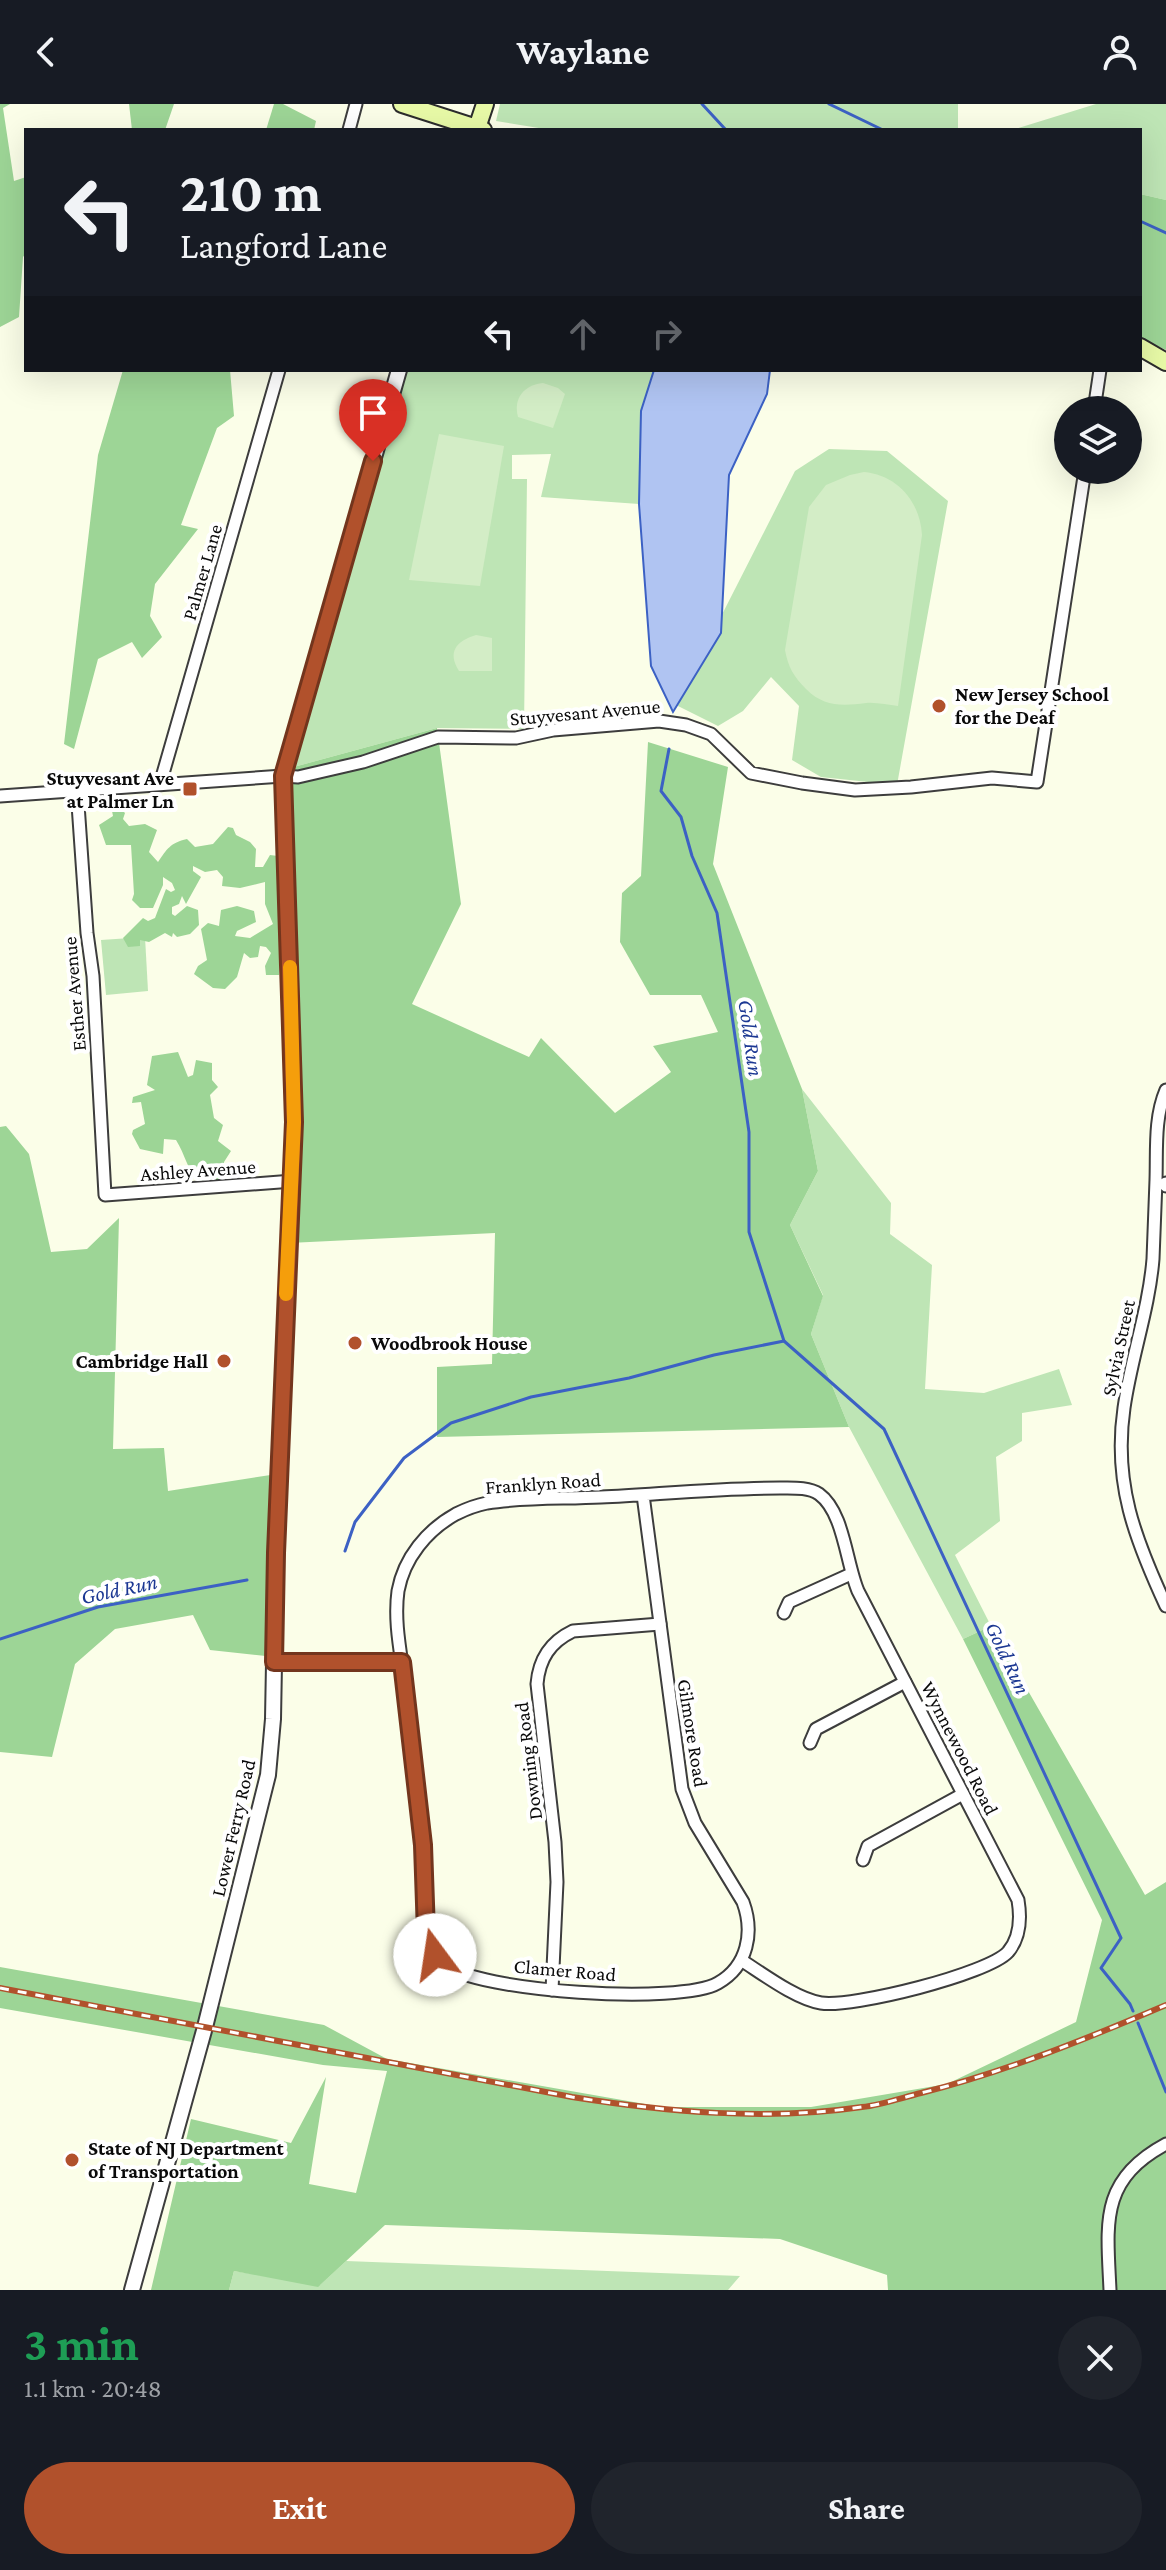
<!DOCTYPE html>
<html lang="en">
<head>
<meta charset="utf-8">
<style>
  :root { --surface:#171b24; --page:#20242c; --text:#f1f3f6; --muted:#9ea1a6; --accent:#b1512c }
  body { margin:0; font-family:"Crimson Pro",serif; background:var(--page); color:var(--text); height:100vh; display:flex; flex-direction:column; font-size:30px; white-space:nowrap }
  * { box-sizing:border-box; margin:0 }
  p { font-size:26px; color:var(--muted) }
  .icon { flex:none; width:44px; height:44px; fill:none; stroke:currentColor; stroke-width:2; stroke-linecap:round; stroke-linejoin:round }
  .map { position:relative; height:2186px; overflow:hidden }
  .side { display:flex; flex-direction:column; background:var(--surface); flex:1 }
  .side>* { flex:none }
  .hud { position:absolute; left:24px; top:24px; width:1118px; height:244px; border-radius:0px; box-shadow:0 8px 32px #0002; background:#171b24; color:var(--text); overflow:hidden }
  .buttons { position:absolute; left:1054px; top:292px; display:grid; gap:16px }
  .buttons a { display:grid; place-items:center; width:88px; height:88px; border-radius:50%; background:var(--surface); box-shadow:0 8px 32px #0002; font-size:40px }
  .pin { position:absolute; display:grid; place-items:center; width:68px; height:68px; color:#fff; margin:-82px -34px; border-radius:50% 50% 50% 0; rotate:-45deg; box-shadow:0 0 8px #0007 }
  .pin .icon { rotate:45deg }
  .me { position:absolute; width:88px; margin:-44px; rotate:346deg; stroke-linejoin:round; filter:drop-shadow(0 0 6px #0008) }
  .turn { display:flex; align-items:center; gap:28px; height:168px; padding:0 24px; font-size:36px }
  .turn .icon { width:104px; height:104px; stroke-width:2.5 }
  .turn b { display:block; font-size:56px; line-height:68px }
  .lanes { display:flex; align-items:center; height:76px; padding:0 24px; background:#0003; justify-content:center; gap:40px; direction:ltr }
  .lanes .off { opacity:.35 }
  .round { display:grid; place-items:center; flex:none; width:84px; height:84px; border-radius:42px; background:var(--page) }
  .summary { display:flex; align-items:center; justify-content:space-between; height:136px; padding:0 24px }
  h1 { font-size:48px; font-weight:700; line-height:60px; color:#1e9e55 }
  .button { display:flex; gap:16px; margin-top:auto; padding:16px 24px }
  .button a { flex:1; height:92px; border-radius:48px; background:var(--accent); color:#fff; font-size:32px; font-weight:700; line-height:92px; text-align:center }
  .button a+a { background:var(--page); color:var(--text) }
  header { display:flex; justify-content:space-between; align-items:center; height:104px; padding:0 24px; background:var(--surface); font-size:36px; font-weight:700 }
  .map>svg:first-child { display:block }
  .green { fill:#bee5b5 }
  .forest { fill:#9dd596 }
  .pitch { fill:#d3edc6 }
  .water { fill:#b0c4f2; stroke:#3c61c4; stroke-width:2 }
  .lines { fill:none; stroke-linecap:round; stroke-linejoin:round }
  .stream { stroke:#3c61c4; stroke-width:3 }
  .minor-casing { stroke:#3d3d3d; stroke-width:15 }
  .tertiary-casing { stroke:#3d3d3d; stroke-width:18 }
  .secondary-casing { stroke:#2c2c2c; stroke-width:20 }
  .minor { stroke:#fff; stroke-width:11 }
  .tertiary { stroke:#fff; stroke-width:14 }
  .secondary { stroke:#e8faa7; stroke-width:16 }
  .rail-casing { stroke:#b1512c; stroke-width:6 }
  .rail { stroke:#fff; stroke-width:3; stroke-dasharray:9; stroke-linecap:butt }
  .route-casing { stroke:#73351d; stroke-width:20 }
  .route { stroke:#b1512c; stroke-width:14 }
  .slow { stroke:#f59e0b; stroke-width:14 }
  .poi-dot { fill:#b1512c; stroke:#fff; stroke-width:3 }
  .labels { text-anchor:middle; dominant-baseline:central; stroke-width:8; stroke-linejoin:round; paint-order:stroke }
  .street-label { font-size:20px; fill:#0a0a0a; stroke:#fff }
  .poi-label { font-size:20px; font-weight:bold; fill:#0a0a0a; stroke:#fff; text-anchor:start }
  .water-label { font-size:22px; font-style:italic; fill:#1c3893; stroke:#fff }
</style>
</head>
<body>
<header><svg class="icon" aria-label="back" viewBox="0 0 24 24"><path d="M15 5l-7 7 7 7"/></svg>Waylane<svg class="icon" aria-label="person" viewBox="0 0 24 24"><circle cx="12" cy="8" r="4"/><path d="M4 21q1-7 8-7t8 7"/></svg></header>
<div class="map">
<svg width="1166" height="2186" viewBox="0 0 1166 2186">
  <rect width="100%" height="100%" fill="#fbfee8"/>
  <!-- green -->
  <g class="green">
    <path d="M500,0H958V26H551L496,17Z"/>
    <path d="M1096,0H1166V96L1140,90V26H1012Z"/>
    <path d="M404,266H654L641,307L639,400L541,393L551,350L512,351V375H527L524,625L437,624L290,664Z"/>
    <path d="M829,345L887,347L948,397L897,681L821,673L792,656L799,602L771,573L743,607L718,622L676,601L795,367Z"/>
    <path d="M145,833L148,887L106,891L101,836Z"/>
    <path d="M802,985L891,1099L890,1130L932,1161L925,1285L984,1289L1059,1265L1072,1301L1022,1309V1337L996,1353L1000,1417L955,1451L991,1522L963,1535L849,1323L811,1230L823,1191L790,1121L818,1067Z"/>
    <path d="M346,2157L740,2172L728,2186H229L234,2167L320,2181Z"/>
  </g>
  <!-- forest -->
  <g class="forest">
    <path d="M0,0H10L3,4L14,77L26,73V149L23,153L19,213L0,223Z"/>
    <path d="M129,0H174L165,26H132Z"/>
    <path d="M274,0H283L316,17L314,26H266Z"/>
    <path d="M1140,90L1166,96V246L1140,234Z"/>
    <path d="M123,266H230L234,312L217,324L181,421L198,425L155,480L150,512L162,533L142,554L132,538L98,555L74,645L64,640L98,351Z"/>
    <path d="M437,624L461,800L412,900L529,953L541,934L615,1009L671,968L653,942L718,928L701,891H650L620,838L622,789L641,772L648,638L728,663L713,760L802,985L818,1067L790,1121L823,1192L811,1230L849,1323L437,1333V1263L492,1260L495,1129L289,1139L290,664Z"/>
    <path d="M120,704L125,709L123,715L129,722L145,720L157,726L149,748L158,758C167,745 170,739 187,735L195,743L213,740L228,723L233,724L236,731L250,738L256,745L255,763H263L270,751L286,753L279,871H266L265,862L271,849L266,843L260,842L258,853L250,854L244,849L237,873L225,885L213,884L194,870L198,862L207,856L201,825L208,819L219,822L221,806L237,802L254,807L256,818L237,827L235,832L250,834L273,820L265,800V778L240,784L222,782L223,773L217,766L205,768L193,762V767L201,773L186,800L182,792L179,800L172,803V810L175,812L187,802L198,806L199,821L190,830L177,833L173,829L172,833L165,829L149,838L140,836V842L128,843L123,834L143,814L148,817L155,814L166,785L171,788L175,786L172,779L163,773V781L153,804H140L132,796L134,790L131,741H106L99,721L113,712L112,707Z"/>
    <path d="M178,948L188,973L193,971L196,956L212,959V976L218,983L210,991L214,1014L223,1021L218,1037L231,1047L224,1058L221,1076L200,1080C188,1068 185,1050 176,1036L164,1035L163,1050L140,1045L132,1030L133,1026L145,1020L141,998L132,999L133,993L155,986L147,981L152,952Z"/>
    <path d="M6,1022L29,1050L51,1148L87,1145L119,1114L113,1345L164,1344L168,1387L277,1370L275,1553L210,1546L193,1511L115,1525L75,1560L52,1653L0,1648V1023Z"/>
    <path d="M991,1522L1145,1791L1166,1778V2186H888L887,2171L780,2135L385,2121L318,2183L234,2167L229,2186H151L191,2015L291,2039L326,1973L309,2080L356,2089L387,1967L323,1961L0,1904V1863L324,1921L387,1955L662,2003H811L947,1980L1076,1918L1102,1816L963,1535Z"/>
  </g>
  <!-- pitch -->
  <g class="pitch">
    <path d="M543,279L558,284L565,290L553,324L518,313C513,294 524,281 543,279Z"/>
    <path d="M439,330L504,342L480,482L409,476Z"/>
    <path d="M864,368C897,371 920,397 922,431L898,602C888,601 876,598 866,599C842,602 824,603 806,585C794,573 788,563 785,546L809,403L826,381L850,371Z"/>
    <path d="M476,531L492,534V567H459C447,548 456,537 476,531Z"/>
  </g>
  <!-- water -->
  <path class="water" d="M654,266H770L767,290L729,371L721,529L673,608L651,562L639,400L641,307Z"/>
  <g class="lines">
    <!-- stream -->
    <g class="stream">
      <path d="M702,0L726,26"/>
      <path d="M829,0L883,26"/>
      <path d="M1140,117L1166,129"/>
      <path d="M669,645L661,687L681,713L692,752L717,809L749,1028V1128L784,1237L884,1325L1121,1834L1101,1864L1130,1900L1133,1907"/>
      <path d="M345,1447L355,1418L404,1354L451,1319L531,1293L629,1274L714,1251L784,1237"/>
      <path d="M0,1535L98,1503L247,1476"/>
      <path d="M1138,1919L1166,1988"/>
    </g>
    <!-- minor casing -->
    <g class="minor-casing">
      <g id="minor">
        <path d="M349,26L356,0"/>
        <path d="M1094,306L1100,266"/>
        <path d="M160,680L279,266"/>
        <path d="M77,686L87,829L93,872L105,1091L293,1077"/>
        <path d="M0,692L283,672L298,673L363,658L438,633L516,634L553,626L659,617L686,621L711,630L751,669L802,679L855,686L911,683L992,674L1037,678L1085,366"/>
        <path d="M1166,986C1154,1014 1157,1046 1156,1076C1155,1102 1154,1128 1153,1155C1149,1205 1131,1254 1124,1304C1113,1379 1135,1435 1166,1502"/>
        <path d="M1166,1079L1164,1080L1166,1082"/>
        <path d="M643,1391L682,1685L695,1719L743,1798C754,1828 748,1862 718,1879C681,1901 476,1888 444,1860C415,1835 427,1775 423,1739C418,1684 410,1629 404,1574C400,1545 394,1516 398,1487C404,1454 427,1426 456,1410C466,1405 477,1401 487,1399C524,1393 564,1395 601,1393C660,1390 721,1384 780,1384C793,1384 809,1383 819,1390C844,1408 846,1459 858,1487L1018,1796C1021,1814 1020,1834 1008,1848C988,1870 852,1904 821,1899C796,1895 763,1870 741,1856"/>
        <path d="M784,1509L789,1498L851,1470"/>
        <path d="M274,1558H402"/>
        <path d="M810,1639L816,1625L905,1578"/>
        <path d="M863,1756L868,1742L963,1690"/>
        <path d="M552,1886L557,1778L555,1738L537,1580C539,1555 550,1538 573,1527L660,1520"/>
        <path d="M1110,2186C1107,2119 1099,2076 1166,2040"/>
      </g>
    </g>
    <!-- tertiary casing -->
    <g class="tertiary-casing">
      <path id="tertiary" d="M132,2186L205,1923L268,1671L273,1615L276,1449L294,1018L283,672L399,266"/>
    </g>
    <!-- secondary casing -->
    <g class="secondary-casing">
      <g id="secondary">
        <path d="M402,0L483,26"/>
        <path d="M477,24L485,0"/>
        <path d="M1140,243L1166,258"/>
      </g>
    </g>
    <!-- minor -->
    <use href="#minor" class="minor"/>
    <!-- tertiary -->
    <use href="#tertiary" class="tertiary"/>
    <!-- secondary -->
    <use href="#secondary" class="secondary"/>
    <!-- rail casing -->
    <g class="rail-casing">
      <path id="rail" d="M0,1884L572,1993C667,2008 766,2017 862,2003C881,2001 901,1994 921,1989C1005,1968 1086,1935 1166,1901"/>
    </g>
    <!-- rail -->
    <use href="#rail" class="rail"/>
  </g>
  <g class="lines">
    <!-- route casing -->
    <g class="route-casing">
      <path id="route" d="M373,357L283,672L294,1018L276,1449L274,1558H402L423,1741L426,1829L435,1851"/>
    </g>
    <!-- route -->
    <use href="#route" class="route"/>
    <!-- slow -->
    <path class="slow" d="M286,1190L294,1018L290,863"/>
  </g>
  <!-- markers -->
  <g class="poi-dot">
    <circle cx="939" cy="602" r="8"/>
    <rect x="182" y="677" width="16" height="16" rx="4"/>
    <circle cx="355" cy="1239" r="8"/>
    <circle cx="224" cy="1257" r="8"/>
    <circle cx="72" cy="2056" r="8"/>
  </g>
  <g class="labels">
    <!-- street labels -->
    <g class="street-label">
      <text transform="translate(202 468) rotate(-74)">Palmer Lane</text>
      <text transform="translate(585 608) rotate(-5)">Stuyvesant Avenue</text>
      <text transform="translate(74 890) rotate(-95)">Esther Avenue</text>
      <text transform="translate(198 1066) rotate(-4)">Ashley Avenue</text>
      <text transform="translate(1118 1244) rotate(-78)">Sylvia Street</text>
      <text transform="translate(543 1379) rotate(-4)">Franklyn Road</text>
      <text transform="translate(693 1629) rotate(81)">Gilmore Road</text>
      <text transform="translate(960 1644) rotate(63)">Wynnewood Road</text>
      <text transform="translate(528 1657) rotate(-97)">Downing Road</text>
      <text transform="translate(233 1724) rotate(-77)">Lower Ferry Road</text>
      <text transform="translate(565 1866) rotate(5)">Clamer Road</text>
    </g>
    <!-- poi labels -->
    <g class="poi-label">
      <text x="955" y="590">New Jersey School<tspan x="955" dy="23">for the Deaf</tspan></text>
      <text x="174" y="674" text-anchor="end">Stuyvesant Ave<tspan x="174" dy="23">at Palmer Ln</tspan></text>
      <text x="371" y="1239">Woodbrook House</text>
      <text x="208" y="1257" text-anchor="end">Cambridge Hall</text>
      <text x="88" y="2044">State of NJ Department<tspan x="88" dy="23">of Transportation</tspan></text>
    </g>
    <!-- water labels -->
    <g class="water-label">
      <text transform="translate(751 934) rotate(82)">Gold Run</text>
      <text transform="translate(119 1485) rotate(-12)">Gold Run</text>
      <text transform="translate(1008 1554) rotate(65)">Gold Run</text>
    </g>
  </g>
</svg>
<div class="buttons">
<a><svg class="icon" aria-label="layers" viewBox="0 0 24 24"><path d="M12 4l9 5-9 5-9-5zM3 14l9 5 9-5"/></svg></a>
</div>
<div class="pin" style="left:373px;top:357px;background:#d93025"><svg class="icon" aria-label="arrive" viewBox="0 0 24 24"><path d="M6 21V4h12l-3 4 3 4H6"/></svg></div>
<svg class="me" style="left:435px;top:1851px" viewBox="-20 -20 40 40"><circle r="19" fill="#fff"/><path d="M0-13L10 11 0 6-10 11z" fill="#b1512c"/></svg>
<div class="hud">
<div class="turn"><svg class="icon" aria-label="left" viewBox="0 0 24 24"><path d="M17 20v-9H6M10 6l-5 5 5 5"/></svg><div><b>210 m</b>Langford Lane</div></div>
<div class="lanes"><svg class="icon" aria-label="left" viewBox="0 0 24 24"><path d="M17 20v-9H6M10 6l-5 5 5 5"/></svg><svg class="icon off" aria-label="ahead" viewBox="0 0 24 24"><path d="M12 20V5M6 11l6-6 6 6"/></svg><svg class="icon off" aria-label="right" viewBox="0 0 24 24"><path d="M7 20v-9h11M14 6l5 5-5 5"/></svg></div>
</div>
</div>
<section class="side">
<div class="summary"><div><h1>3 min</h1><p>1.1 km · 20:48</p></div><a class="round"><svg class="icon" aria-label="close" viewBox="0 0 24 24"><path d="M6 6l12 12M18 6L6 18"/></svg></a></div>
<div class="button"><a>Exit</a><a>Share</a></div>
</section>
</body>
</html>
